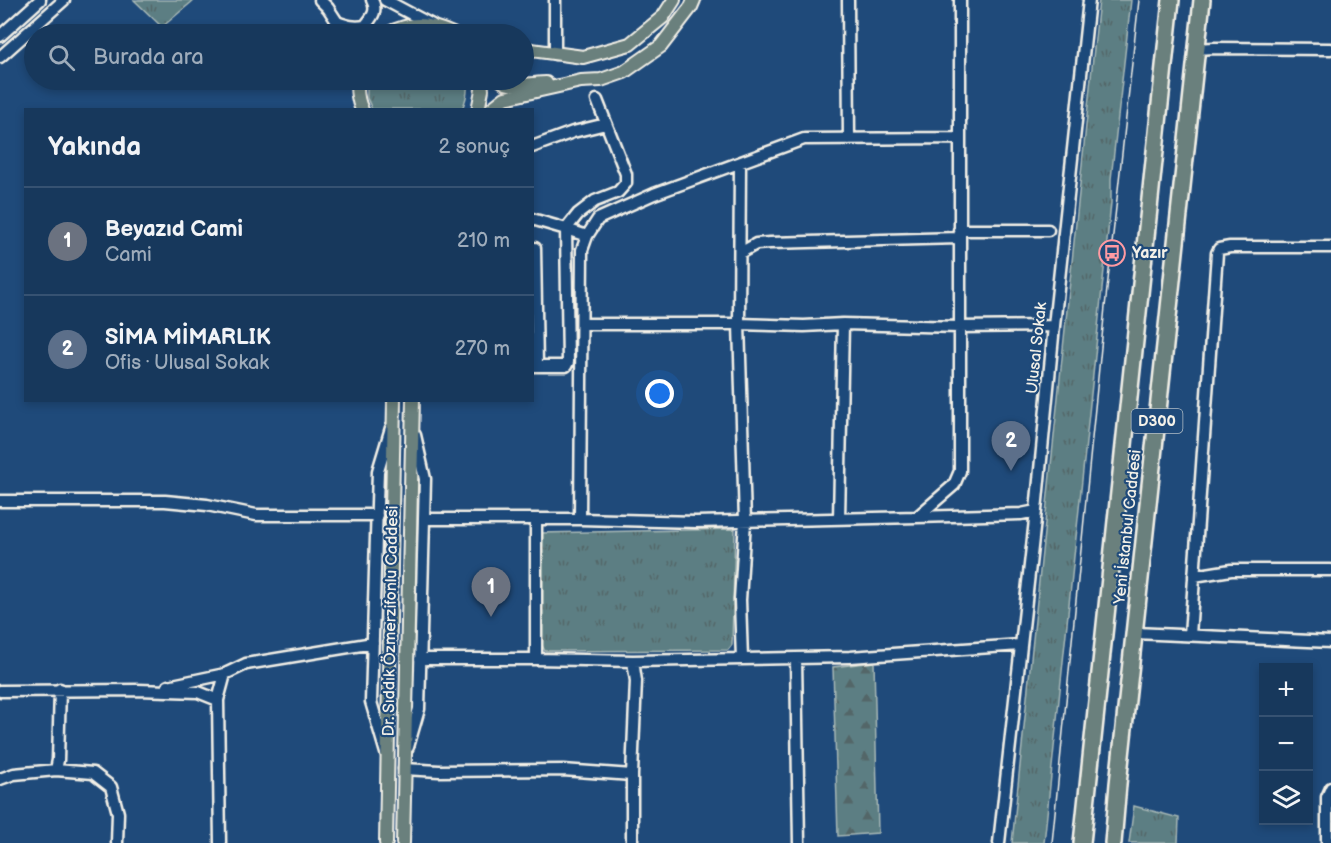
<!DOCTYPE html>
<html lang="tr">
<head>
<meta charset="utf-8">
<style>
  :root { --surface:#17385c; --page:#203f62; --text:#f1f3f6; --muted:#9eacbb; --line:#365272; --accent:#bca0f2 }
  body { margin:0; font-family:"Balsamiq Sans",sans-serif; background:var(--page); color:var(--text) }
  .controls { position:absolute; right:18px; bottom:18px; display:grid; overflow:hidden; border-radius:0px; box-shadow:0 3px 9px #0003 }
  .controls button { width:54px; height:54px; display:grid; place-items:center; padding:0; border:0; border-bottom:2px solid var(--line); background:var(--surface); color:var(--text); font:30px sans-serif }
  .you { position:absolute; left:660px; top:394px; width:21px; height:21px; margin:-15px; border:4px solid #fff; border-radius:50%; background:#1a73e8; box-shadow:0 0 0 9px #1a73e833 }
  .badge { display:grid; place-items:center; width:39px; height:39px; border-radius:50%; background:var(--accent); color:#fff; font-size:20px; font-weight:700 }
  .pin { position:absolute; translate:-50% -50px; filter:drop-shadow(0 2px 3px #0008) }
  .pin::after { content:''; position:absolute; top:32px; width:21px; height:18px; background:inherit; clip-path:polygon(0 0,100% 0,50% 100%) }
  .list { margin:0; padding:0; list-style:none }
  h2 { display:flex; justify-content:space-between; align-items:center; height:78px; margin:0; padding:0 24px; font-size:26px }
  h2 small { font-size:20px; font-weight:400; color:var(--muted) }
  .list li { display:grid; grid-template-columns:39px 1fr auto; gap:18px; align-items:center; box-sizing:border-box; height:108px; padding:0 24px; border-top:2px solid var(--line) }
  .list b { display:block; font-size:22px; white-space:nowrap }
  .list p { margin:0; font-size:20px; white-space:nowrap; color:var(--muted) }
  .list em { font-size:20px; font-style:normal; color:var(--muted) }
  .icon { flex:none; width:33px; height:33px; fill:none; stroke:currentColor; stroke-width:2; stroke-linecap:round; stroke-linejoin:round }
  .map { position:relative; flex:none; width:1331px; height:843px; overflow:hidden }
  .search { position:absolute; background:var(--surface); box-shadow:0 3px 9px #0003; left:24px; top:24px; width:510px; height:66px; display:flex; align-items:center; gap:15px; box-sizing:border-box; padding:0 21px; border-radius:33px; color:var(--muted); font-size:22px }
  .panel { position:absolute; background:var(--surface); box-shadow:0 3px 9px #0003; left:24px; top:108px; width:510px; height:294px; border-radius:0px }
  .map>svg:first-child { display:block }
  .grass { fill:url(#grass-tufts); stroke:#a8b8b6; stroke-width:1.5 }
  .forest { fill:url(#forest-firs); stroke:#a8b8b6; stroke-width:1.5 }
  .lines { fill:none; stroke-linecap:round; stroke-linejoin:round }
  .minor-casing { stroke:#f4f1e8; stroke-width:15 }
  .major-casing { stroke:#f4f1e8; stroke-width:16 }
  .highway-casing { stroke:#f4f1e8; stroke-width:20 }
  .minor { stroke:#1f4a7a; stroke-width:10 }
  .major { stroke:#6a807d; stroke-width:12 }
  .highway { stroke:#6a807d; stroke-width:15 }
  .tram { stroke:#f4f1e8; stroke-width:1.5 }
  .labels { text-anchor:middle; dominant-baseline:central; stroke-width:4.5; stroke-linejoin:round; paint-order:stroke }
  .shield { fill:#1f4a7a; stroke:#b4bfc7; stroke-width:1.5 }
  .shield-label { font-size:15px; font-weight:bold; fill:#f4f1e8 }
  .poi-label { font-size:16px; font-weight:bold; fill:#f4f1e8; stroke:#1f4a7a; text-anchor:start }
  .street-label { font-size:16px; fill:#f4f1e8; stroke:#1f4a7a }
</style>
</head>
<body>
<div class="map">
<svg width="1331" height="843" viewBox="0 0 1331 843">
  <defs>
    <pattern id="grass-tufts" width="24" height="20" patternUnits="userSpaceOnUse" patternTransform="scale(1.5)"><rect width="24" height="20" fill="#5c7e83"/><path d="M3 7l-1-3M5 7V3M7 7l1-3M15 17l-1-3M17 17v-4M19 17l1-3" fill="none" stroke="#536668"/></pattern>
    <pattern id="forest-firs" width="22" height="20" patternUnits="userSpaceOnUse" patternTransform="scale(1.5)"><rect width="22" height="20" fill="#5c7e83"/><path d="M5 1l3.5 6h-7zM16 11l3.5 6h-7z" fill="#536668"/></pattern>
  </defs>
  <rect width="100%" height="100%" fill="#1f4a7a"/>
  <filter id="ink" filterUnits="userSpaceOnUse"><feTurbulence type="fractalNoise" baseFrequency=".0167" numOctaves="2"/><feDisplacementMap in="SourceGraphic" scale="12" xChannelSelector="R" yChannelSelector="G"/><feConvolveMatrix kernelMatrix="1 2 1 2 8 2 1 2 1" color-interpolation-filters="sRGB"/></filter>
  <g filter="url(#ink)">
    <path class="grass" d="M134,0H194L162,27Z
      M1099,0H1131L1111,179V203L1044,843H1012Z
      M367,80H466C469,90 466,100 462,109H372L367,98Z
      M735,529L732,645L728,650L545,651L541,643V533Z
      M1134,806L1179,818L1178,843H1129Z"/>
    <path class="forest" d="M874,662L878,833L838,836L833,667Z"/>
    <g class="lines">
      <g class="minor-casing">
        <path id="minor" d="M320,0L328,8L345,34
          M385,0L432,25
          M848,0L849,139
          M337,22C347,26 354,28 365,26C372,17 378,11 372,0
          M0,36L40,0
          M1196,49L1214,48L1331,49
          M555,54V0
          M0,57L64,0
          M532,147L573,132L606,124
          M740,163L739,324L745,521L740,600L742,659
          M532,219L566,229L568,362L566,366H537
          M959,230H1048
          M587,236L566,229L578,214L595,201L618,192L626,183V174L597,100
          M740,253L756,244L770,243L959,238
          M582,324H739L804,326L843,324L959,327L1054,326
          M532,366H537L535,248
          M0,501H165L207,505L256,515H377
          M917,517L1021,514L1036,511
          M424,519H580L696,522L917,517L954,485L960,471V0
          M580,519L582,250L587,236L598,219L654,194L804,139L959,138
          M839,519L843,324
          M536,520V659
          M1194,576L1231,570H1331
          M1135,633L1331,642
          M1190,635L1217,253L1219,249L1230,247H1331
          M796,658L799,843
          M420,659H536L633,661
          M168,686L225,674
          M0,691L138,690L198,692L218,700
          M408,747L419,709L424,519L425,479L415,435
          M386,753L371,702L378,471L391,428
          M404,769L439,771L563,770L632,775
          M56,770L93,773L111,787L118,813L117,843
          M0,779L14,774L56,770L58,760L60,689
          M220,843L218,700L225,674L246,664L373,643
          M632,843V775L636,681L633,661L850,657L1020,645
          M999,843L1036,511L1054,326L1089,0
          M1327,843V797L1331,788"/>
      </g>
      <g class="major-casing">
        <path id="major" d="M387,34C412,21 427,23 453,34
          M524,49L583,57L630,44L663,17L674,0
          M358,80C356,89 358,101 362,110
          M501,80C511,89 533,83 546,83
          M478,110L482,90L481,80
          M490,110L505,98L581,81L601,80L624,72L661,46L691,7L694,0
          M386,843L394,400
          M403,843L413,400"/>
      </g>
      <g class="highway-casing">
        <path id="highway" d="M1082,843L1171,0
          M1113,843L1118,784L1202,0"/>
      </g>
      <use href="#minor" class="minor"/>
      <use href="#major" class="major"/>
      <use href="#highway" class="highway"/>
      <path class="tram" d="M1052,843L1105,307L1139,0"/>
    </g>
  </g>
  <defs>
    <g id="bus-ring" transform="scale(1.35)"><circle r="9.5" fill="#1f4a7a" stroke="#ff9aa2" stroke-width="1.5"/><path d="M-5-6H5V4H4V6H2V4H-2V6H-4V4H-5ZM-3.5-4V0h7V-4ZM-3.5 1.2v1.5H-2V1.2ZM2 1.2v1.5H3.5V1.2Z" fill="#ff9aa2"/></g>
  </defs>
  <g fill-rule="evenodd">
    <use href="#bus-ring" x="1112" y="253"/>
  </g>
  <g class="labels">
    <rect class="shield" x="1131.5" y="409" width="51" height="24" rx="4.5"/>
    <g class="shield-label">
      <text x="1157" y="421">D300</text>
    </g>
    <g class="poi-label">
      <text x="1132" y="253">Yazır</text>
    </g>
    <g class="street-label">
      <text transform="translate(1037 348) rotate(-84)">Ulusal Sokak</text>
      <text transform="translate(1128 527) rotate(-84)">Yeni İstanbul Caddesi</text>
      <text transform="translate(391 621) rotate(-89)">Dr. Sıddık Özmerzifonlu Caddesi</text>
    </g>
  </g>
</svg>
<div class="controls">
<button>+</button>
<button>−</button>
<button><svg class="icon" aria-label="layers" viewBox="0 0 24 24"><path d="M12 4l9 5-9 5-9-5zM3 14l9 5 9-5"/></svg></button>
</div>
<div class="you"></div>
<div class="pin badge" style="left:491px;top:617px;background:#6b7280">1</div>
<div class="pin badge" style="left:1011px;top:471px;background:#5c6f8a">2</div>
<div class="search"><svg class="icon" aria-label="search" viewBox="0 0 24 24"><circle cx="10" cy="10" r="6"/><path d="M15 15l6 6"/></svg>Burada ara</div>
<section class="panel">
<h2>Yakında<small>2 sonuç</small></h2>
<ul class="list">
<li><span class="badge" style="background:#6b7280">1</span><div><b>Beyazıd Cami</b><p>Cami</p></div><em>210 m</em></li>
<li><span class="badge" style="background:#5c6f8a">2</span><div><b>SİMA MİMARLIK</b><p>Ofis · Ulusal Sokak</p></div><em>270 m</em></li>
</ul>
</section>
</div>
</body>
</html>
